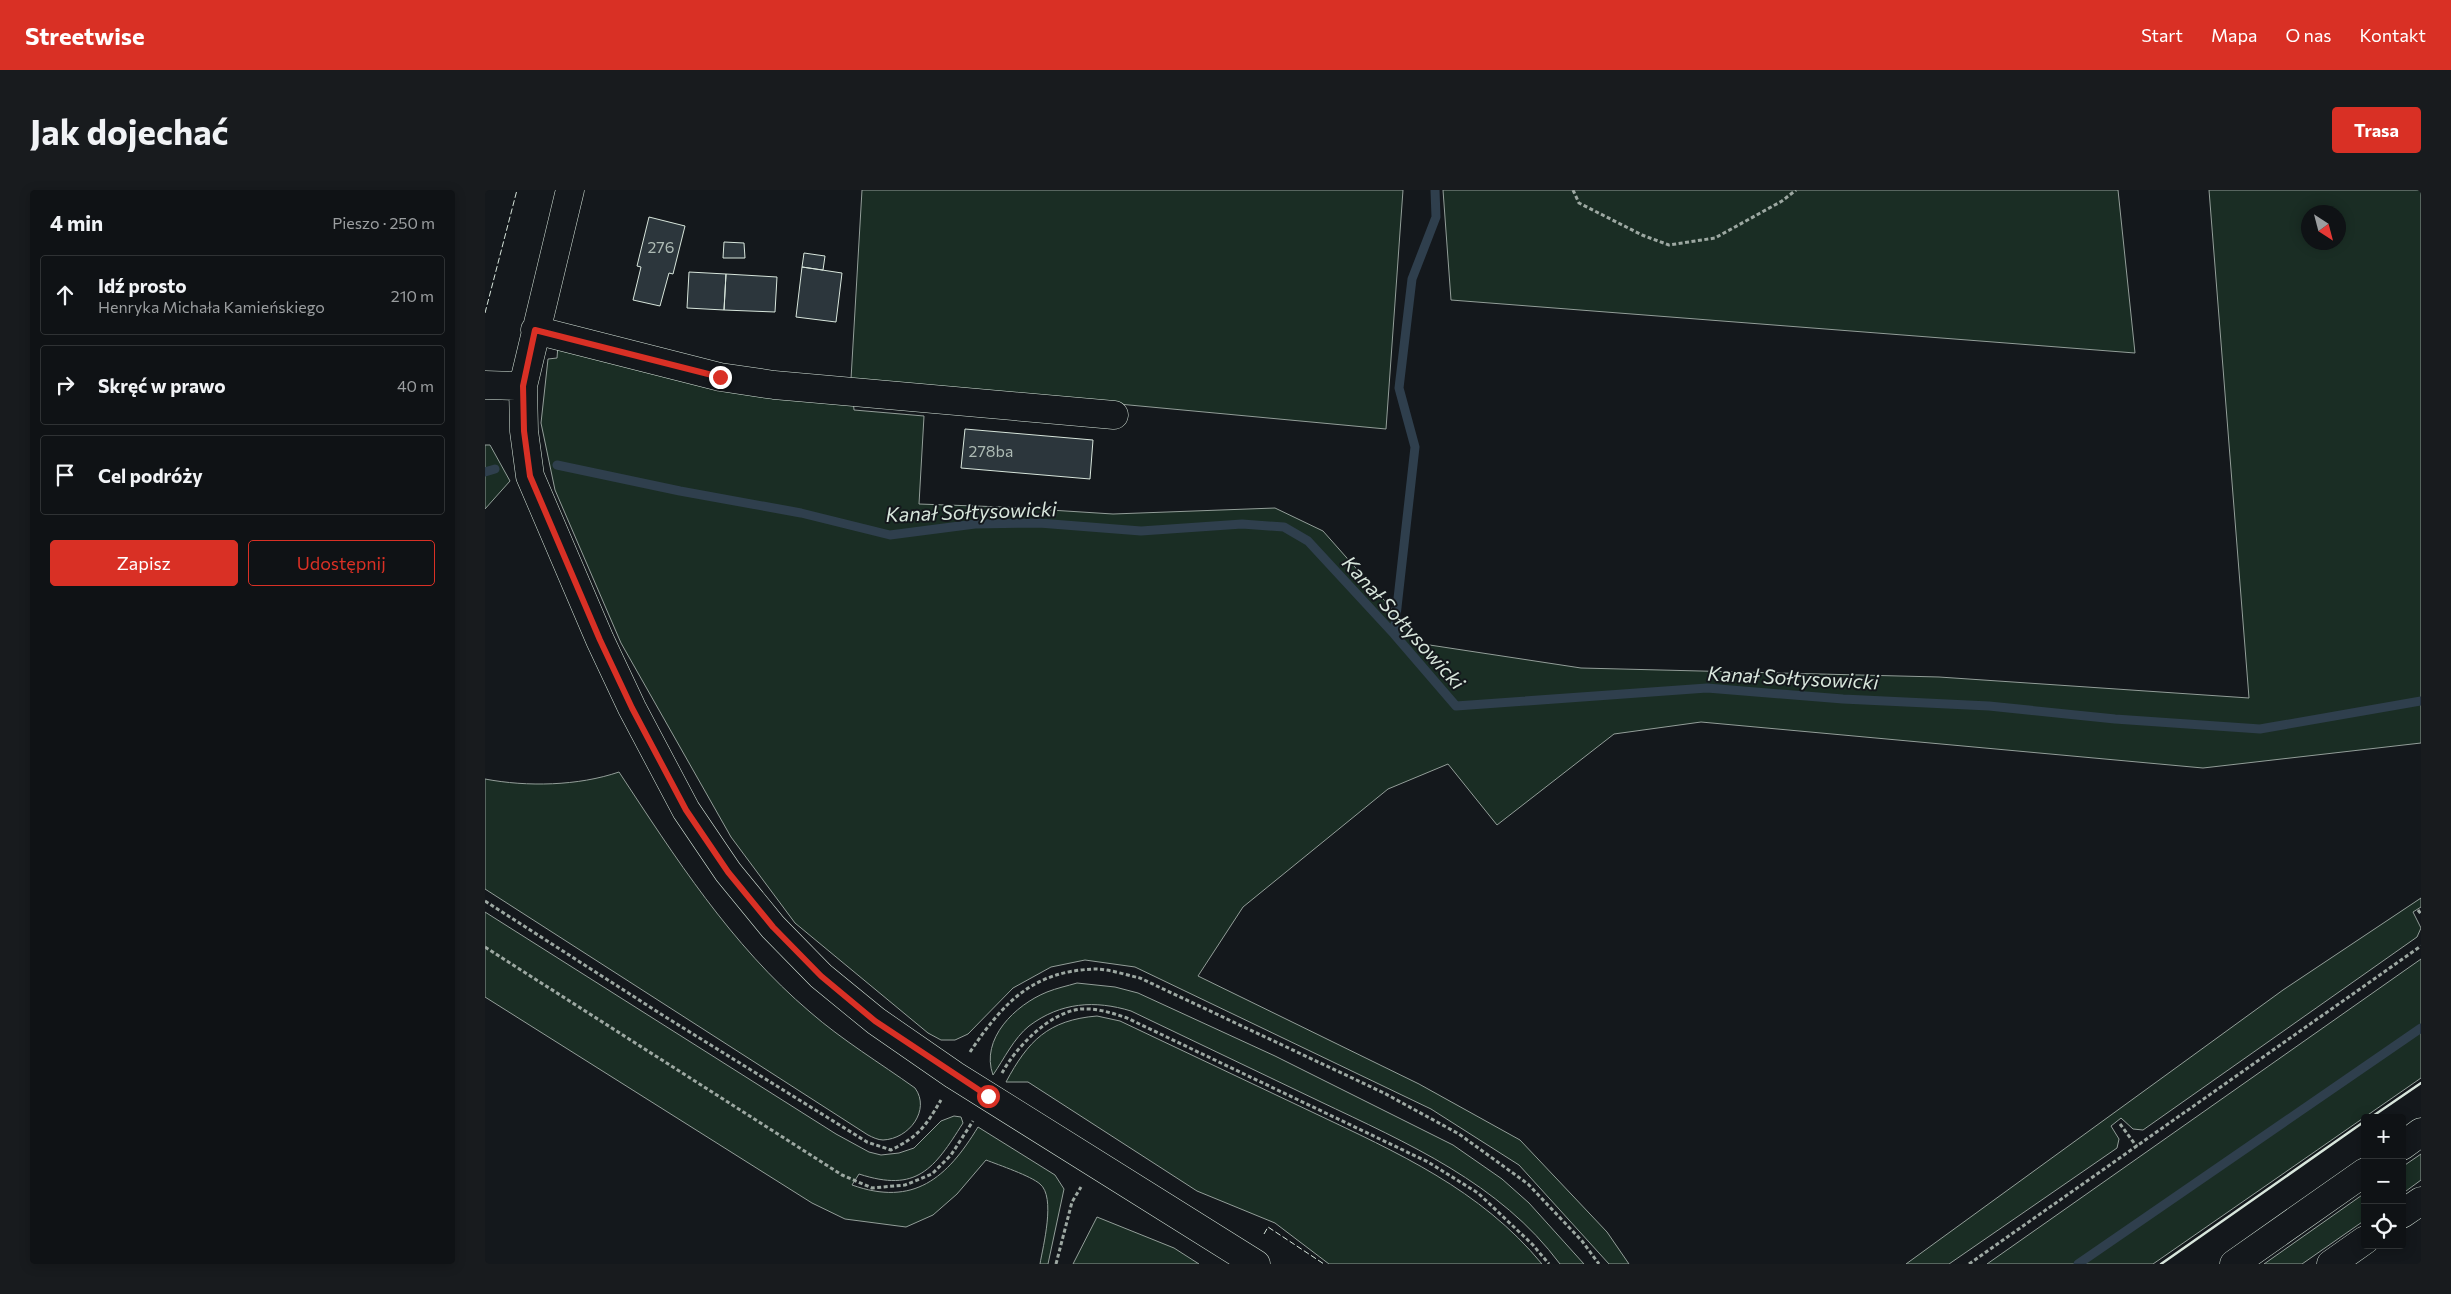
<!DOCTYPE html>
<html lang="pl">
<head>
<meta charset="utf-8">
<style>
  :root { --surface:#0f1215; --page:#181b1e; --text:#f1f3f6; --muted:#9b9ea0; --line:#2f3234; --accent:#d93025 }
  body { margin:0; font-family:Commissioner,sans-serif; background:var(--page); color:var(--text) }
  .controls { position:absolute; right:15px; bottom:15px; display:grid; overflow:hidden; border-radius:5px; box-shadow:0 2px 12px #0003 }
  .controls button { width:45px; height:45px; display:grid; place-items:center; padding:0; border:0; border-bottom:1px solid var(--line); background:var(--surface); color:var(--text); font:25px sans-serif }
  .compass { position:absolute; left:1816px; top:15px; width:45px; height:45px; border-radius:50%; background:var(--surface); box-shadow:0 2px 12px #0003; rotate:144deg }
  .stop { position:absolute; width:15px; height:15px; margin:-11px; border:4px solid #d93025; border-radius:50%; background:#fff }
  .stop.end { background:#d93025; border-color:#fff; box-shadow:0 1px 5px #0008 }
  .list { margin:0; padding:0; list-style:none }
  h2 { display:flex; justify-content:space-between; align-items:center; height:65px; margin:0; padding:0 20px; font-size:21px }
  h2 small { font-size:16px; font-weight:400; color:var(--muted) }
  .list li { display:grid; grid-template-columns:32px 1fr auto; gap:15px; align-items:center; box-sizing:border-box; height:80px; margin:0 10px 10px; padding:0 10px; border:1px solid var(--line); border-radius:5px }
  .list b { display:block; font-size:19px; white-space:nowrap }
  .list p { margin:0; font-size:16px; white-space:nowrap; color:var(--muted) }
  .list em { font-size:16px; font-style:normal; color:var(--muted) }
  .actions { display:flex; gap:10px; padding:15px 20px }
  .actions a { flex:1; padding:11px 0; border:1px solid var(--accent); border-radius:5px; text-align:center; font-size:18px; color:var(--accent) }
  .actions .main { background:var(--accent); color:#fff }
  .icon { flex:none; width:28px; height:28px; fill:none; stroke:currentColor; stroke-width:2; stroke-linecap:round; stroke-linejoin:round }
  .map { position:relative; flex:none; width:1936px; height:1074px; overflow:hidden; border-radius:5px }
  header { display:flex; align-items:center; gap:30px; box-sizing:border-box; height:70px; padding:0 25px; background:var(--accent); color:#fff }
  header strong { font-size:24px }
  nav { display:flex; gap:28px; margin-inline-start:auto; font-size:18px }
  .intro { display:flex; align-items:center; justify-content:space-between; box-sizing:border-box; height:120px; padding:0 30px }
  h1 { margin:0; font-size:35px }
  .button { padding:12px 22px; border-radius:5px; background:var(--accent); color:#fff; font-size:18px; font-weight:700 }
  main { display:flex; gap:30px; padding:0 30px }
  aside { flex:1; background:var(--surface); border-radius:5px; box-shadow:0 2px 12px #0003 }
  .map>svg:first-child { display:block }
  .green { fill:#1a2d24; stroke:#939e99; fill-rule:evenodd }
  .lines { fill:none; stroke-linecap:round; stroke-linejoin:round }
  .stream { stroke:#2f3f4d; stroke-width:9 }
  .building { fill:#2c363c; stroke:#d8e6dc }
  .minor-casing { stroke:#d8e6dc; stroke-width:29 }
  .highway-casing { stroke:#d8e6dc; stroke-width:29 }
  .path { stroke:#9da8a2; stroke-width:3; stroke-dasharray:4 2.5; stroke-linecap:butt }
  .minor { stroke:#14181c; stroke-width:28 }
  .highway { stroke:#14181c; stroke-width:28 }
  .fence { stroke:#d8e6dc; stroke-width:1; stroke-dasharray:6 2.5; stroke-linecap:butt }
  .wall { stroke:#d8e6dc; stroke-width:2.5 }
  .route { stroke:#d93025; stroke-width:6 }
  .labels { text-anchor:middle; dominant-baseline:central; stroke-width:4; stroke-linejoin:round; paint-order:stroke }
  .number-label { font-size:16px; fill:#adbab4 }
  .water-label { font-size:20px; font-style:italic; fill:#d8e6dc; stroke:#14181c }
</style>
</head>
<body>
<header>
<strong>Streetwise</strong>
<nav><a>Start</a><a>Mapa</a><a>O nas</a><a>Kontakt</a></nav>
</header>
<div class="intro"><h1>Jak dojechać</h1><a class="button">Trasa</a></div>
<main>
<aside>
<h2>4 min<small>Pieszo · 250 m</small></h2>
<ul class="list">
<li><svg class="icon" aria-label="ahead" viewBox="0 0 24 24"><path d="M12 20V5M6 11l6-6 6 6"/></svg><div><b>Idź prosto</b><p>Henryka Michała Kamieńskiego</p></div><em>210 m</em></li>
<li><svg class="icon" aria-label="right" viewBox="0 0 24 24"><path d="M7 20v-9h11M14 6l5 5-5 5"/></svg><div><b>Skręć w prawo</b></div><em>40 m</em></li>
<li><svg class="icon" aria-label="arrive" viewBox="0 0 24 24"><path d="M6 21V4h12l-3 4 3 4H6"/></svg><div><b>Cel podróży</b></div></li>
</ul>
<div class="actions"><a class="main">Zapisz</a><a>Udostępnij</a></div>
</aside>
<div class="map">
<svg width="1936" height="1074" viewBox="0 0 1936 1074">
  <rect width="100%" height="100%" fill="#14181c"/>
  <path class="green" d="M377,0H918L901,239L366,189Z
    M958,0H1633L1650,163L966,110Z
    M1724,0H1936V553L1718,578L1216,532L1129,544L1012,635L963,574L903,599L758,717L713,786L934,894L1035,950L1122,1042L1144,1074H1124L1034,975L946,919L650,777L600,770L566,777L528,798L483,844L470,850H456L443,843L310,733L246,647L136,453L70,300L56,233L63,169L72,168L73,155L368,209L369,220L439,226L434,314L518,317L628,324L790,318L838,341L938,454L1096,478L1454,487L1764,508ZM1824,22H1854V52H1824Z
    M0,255H5L25,291L0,319Z
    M134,582C190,667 246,755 325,822C357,850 395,873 430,898C446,920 424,949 398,950C393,950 387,947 383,945L0,699V589C42,597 93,596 134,582Z
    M1936,708V717L1928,722L1936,738L1932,747L1658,940L1648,939L1636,928L1626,936L1634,949L1632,958L1464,1074H1421L1798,800Z
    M0,722L351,944L384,962L396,965L414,963L429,958L456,931L469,926L476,927L478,933C449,979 432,1003 374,984L367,995C429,1017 462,988 493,937L570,985L579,999L563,1074H555C558,1056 571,1007 555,994C546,986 514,975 501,970L472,1004L448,1025L421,1037L360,1029L327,1013L0,807Z
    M1936,769V888L1668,1074H1502Z
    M592,793L630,797L653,803L790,866L968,955L1017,989L1044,1013L1099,1074H1075C1015,993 922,953 834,911C771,881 709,851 646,821C610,810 576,812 544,836C529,848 519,869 508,885C495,849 530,815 562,802C572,798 582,796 592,793Z
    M612,826L635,831C699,861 763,892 827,922C913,963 995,999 1057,1074H844L790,1033L712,1001L543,892H521C543,851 563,830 612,826Z
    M1936,964V990L1917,1004V977Z
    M1880,1003V1030L1817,1074H1779Z
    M612,1027L689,1058L714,1074H588Z"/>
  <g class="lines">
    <path class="stream" d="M72,275L195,301L316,323L405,345L490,334L554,333L656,341L757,334L799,337L823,351L909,444L971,516L1222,498L1358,509L1504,516L1630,529L1775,539L1936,511
      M0,282L10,279
      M909,444L930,257L914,198L927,89L951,27L950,0
      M1593,1074L1936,838"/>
  </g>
  <path class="building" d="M164,27L200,36L188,84L184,83L175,116L148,110L156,77L152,76Z
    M239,52L259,53L260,68H238Z
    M319,63L340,66L338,80L317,77Z
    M317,77L357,83L351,132L311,127Z
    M204,82L241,84L239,120L202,118Z
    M241,84L292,87L290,122L239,120Z
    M480,239L608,250L605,289L476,278Z"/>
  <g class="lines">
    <g class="minor-casing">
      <path id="minor" d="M85,0L38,196L39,241L45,286L115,450L147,518L201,620L243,682L288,737L336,786L391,831L469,885L771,1074
        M50,140L235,187L289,195L629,225
        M0,195L38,196"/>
    </g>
    <g class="highway-casing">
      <path id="highway" d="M1917,956L1936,942
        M1917,1024L1936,1011
        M1749,1074L1880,982
        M1846,1074L1880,1050"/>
    </g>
    <path class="path" d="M1088,0L1094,13L1157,45L1184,55L1230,48L1297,11L1311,0
      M0,711L179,826L382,952L406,960C434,946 440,937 456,910
      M1933,720L1936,724
      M0,757L357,985L387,998L420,995L447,984L466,965L488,931
      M485,862C518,813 547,781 610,779C624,779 641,785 655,788L899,903L974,944L1043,994L1097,1051L1114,1074
      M517,883C531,857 565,822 596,819C612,818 627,823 642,828L943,972L993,1003L1048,1055L1064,1074
      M1635,934L1652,957
      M571,1074L587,1012L596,997
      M1484,1074L1936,756"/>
    <use href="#minor" class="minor"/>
    <use href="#highway" class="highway"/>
    <path class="fence" d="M0,123L32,0
      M779,1044L783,1037L839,1074"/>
    <path class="wall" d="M1885,928L1936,893
      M1676,1074L1880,931"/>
  </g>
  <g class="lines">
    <path class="route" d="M235,187L50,140L38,196L39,241L45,286L115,450L147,518L201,620L243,682L288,737L336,786L390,831L503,906"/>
  </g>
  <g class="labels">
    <g class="number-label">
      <text x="176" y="56">276</text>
      <text x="506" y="260">278ba</text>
    </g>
    <g class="water-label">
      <text transform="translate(486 321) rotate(-2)">Kanał Sołtysowicki</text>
      <text transform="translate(919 432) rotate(48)">Kanał Sołtysowicki</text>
      <text transform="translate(1308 487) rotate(3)">Kanał Sołtysowicki</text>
    </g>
  </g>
</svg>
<div class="controls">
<button>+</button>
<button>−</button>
<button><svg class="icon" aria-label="locate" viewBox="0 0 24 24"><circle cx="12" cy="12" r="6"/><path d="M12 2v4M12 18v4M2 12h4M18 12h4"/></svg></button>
</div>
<svg class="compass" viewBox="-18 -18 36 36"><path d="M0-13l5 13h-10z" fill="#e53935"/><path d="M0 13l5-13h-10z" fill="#9b9ea0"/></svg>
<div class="stop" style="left:503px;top:906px"></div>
<div class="stop end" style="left:235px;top:187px"></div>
</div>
</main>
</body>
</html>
